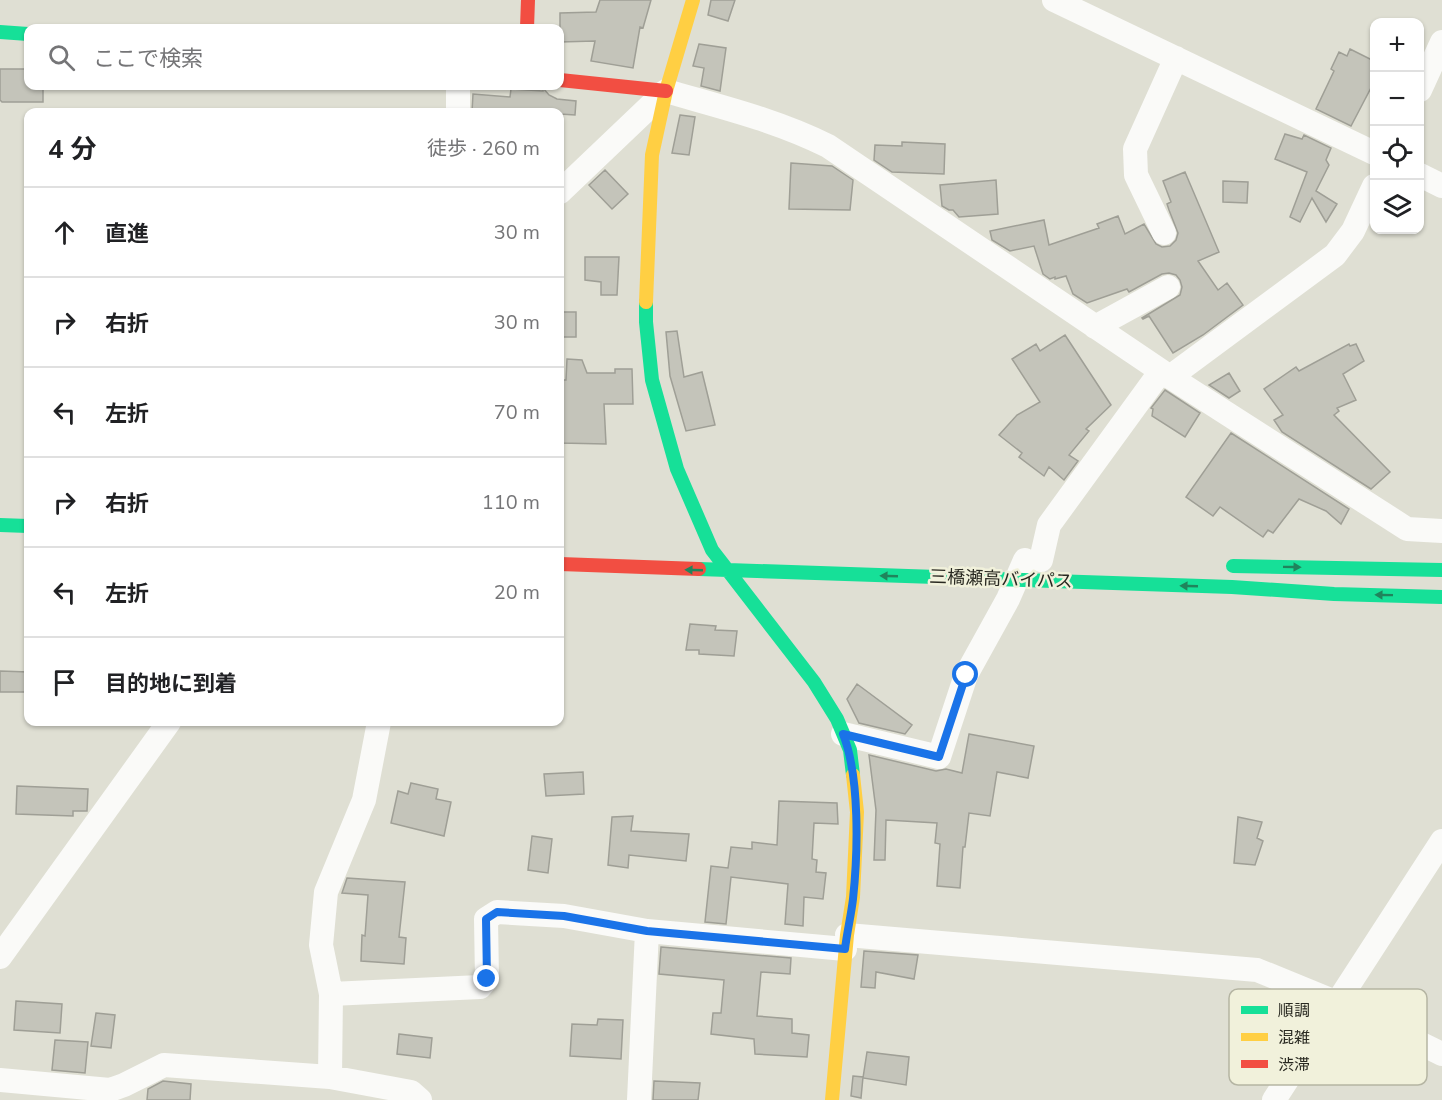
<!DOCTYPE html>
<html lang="ja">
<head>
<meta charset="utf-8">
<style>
  :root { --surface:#fff; --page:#f2f2f2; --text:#202124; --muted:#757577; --line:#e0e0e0 }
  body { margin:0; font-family:"Nunito Sans","Noto Sans JP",sans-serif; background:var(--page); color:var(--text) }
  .controls { position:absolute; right:18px; top:18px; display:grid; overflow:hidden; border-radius:12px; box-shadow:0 2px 4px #0004 }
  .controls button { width:54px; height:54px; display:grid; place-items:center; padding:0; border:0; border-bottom:2px solid var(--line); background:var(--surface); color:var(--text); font:30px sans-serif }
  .stop { position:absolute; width:18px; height:18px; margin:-14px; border:4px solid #1a73e8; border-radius:50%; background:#fff }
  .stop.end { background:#1a73e8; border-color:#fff; box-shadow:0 2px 6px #0008 }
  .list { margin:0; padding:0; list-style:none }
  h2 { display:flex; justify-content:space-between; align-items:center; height:78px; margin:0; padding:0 24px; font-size:26px }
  h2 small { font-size:20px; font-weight:400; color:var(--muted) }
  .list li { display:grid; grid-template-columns:39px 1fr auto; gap:18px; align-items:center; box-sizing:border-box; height:90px; padding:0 24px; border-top:2px solid var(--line) }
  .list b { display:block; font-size:22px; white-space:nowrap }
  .list em { font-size:20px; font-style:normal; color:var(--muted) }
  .icon { flex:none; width:33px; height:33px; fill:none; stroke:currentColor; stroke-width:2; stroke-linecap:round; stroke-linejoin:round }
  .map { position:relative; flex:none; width:1442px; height:1100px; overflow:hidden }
  .search { position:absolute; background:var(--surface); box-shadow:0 2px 4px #0004; left:24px; top:24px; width:540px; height:66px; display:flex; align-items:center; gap:15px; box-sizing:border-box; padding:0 21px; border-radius:12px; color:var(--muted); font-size:22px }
  .panel { position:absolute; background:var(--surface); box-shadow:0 2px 4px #0004; left:24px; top:108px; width:540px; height:618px; border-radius:12px }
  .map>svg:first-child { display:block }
  .building { fill:#c4c4ba; stroke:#9f9f96; stroke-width:1.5 }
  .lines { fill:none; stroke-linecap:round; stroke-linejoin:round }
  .street { stroke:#fafaf8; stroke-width:24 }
  .fast { stroke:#16e098; stroke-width:14 }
  .slow { stroke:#ffcf43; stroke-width:14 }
  .jam { stroke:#f24e42; stroke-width:14 }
  .oneway { fill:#20845c }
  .route { stroke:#1a73e8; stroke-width:8 }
  .labels { text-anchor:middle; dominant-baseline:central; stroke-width:5; stroke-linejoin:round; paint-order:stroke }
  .street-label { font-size:18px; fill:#292921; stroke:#f1f1db }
  .key { fill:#f1f1db; stroke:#b5b5a3; stroke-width:1.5 }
  .key-label { font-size:16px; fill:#292921 }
</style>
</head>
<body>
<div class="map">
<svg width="1442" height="1100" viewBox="0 0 1442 1100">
  <rect width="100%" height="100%" fill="#dfdfd3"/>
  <path class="building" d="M600,0H651L643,28L640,27L633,68L591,61L595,41L560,42V13L596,12Z
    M711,0H735L728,21L708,15Z
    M699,44L726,48L720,91L701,86L704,68L693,66Z
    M1350,49L1374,61V82L1351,126L1316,109L1334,71L1331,69L1339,52L1347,56Z
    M0,69H28V86H43V102H2L0,100Z
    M543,88L549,95L557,99L576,101L575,115L560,114V112H472L473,94L510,97L511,89L543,91Z
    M680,115L695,117L689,155L672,153Z
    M1285,134L1302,139L1304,135L1331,148L1326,160L1329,165L1316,191L1337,204L1326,222L1312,198L1300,222L1290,217L1307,172L1275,159Z
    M902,142L945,144L944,174L892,172L874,160L875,145L902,146Z
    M791,163L832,166L853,180L850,210L789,209Z
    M605,170L628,194L612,209L589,185Z
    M1185,172L1219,252L1198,261L1218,290L1227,283L1243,305L1203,335L1173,353L1149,316L1143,319L1142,318L1180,295L1182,287L1180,280L1176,275L1169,273L1162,274L1129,292L1127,289L1087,303L1073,294L1066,276L1055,279V277L1050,279L1043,274L1034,246L1010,251L992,240L990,231L1044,220L1049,245L1099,228L1097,224L1118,216L1125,234L1144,224L1156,244L1162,247L1170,246L1176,240L1178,233L1169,210L1167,204L1171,202L1163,181Z
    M996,180L998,214L959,217L953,210H949L942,206L940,185Z
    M1223,181L1248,182L1247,203L1223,202Z
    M585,257H619L617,295H601V282L585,280Z
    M560,312H576V337H560Z
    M677,331L684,377L702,372L715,425L686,431L670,376L666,332Z
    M1065,335L1111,405L1086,429L1089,431L1069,455L1078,461L1064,480L1049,467L1044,476L1019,457L1022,453L999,435L1017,415L1040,402L1012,359L1036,344L1040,351Z
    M1349,344L1350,346L1356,344L1364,361L1343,374L1356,400L1337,408L1339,411L1334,415L1390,472L1371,489L1282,432L1274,420L1283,415L1264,389L1296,367L1299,371Z
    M567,359L582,360L587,373H615V369H632L633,404H604L606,444L560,443V380H566Z
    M1229,373L1240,391L1229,398L1209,385Z
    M1165,390L1200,413L1185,437L1152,416L1153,409L1151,408Z
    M1231,433L1349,509L1341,524L1326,511L1299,499L1273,533L1268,530L1263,537L1220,507L1213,516L1186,497Z
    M690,624L716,626L715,630L737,631L734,656L699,654V650H686Z
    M0,671L28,672V692H0Z
    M857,684L912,725L905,734L859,723L847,699Z
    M969,734L1034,746L1028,778L997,772L990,816L969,813L965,847H963L960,888L937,886L940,844L935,843L937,823L886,820L885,860H874L876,810L869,755L936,771L946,769L962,773Z
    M583,772L584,794L546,796L544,774Z
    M411,783L438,789L436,799L451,802L444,836L391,823L398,791L408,794Z
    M17,786L88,789L87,811H73V816L16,814Z
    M779,801L837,803L838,824L814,823L812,859L817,860L816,872L826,873L823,899L804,897L803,926L785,924L788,884L731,877L726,924L705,922L711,866L728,868L731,847L752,849V842L777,845Z
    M633,816L631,831L689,834L686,861L629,855L628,868L608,865L612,817Z
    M1238,817L1262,822L1257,838L1263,841L1255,865L1234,863Z
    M532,836L552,839L548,873L528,870Z
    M347,878L405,882L399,937L406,938L404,964L361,961L362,935L365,936L368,895L342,893Z
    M661,947L791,958L790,974L761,972L757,1016L792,1019V1033L809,1035L807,1057L755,1054L754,1039L711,1034L713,1013H721L724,980L659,974Z
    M864,951L918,955L914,979L876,972L875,988L861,987Z
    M16,1001L62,1004L60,1033L14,1030Z
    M96,1013L115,1015L111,1048L91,1046Z
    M598,1019L623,1020L621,1059L570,1056L572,1024L597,1025Z
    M399,1034L432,1038L430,1058L397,1054Z
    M55,1040L88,1042L85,1073L52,1070Z
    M867,1052L909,1057L906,1085L863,1078Z
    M853,1076L863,1077L861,1098L851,1096Z
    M163,1081L191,1084L190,1100H147L148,1089Z
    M654,1081L700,1083L698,1100H653Z"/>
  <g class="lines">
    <path class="street" d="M1054,0L1374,153
      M1420,90L1442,42
      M458,112V86
      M1420,175L1442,186
      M560,192L666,91C721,107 776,120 828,146L1170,377L1407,529L1442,531
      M1164,233L1136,175L1135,149L1176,58
      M1095,327L1168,287
      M1170,377L1335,255L1353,231L1374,186
      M1041,560L1049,525L1161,371
      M843,734L939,757L966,675L1008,599L1025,560
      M847,935L1257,970L1338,1003L1442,1054
      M0,957L169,722
      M331,994L480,987L487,979L486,919L497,912L564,916L647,931L845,949
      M330,1077L331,994L321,945L326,892L364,800L379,722
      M0,1080L110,1090L124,1085L164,1065L330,1077L411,1092L420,1100
      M639,1100L647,931
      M1274,1100L1442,841"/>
    <path class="fast" d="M0,32L28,34
      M646,302V322L652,380L677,469L712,550L814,682L837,719L850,750L853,775
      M0,525L28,526
      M1233,566L1442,570
      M699,569L1232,587L1334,594L1442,597"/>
    <path class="slow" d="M646,302L652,155L666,91L693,0
      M832,1100L847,935L853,897L857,812L853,775"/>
    <path class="jam" d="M527,28L528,0
      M560,80L666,91
      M560,564L699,569"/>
  </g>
  <defs><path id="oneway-solid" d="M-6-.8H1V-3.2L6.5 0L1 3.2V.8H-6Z" transform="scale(1.5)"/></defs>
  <g class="oneway">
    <use href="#oneway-solid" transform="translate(1292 567) rotate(1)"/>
    <use href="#oneway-solid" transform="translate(694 570) rotate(-178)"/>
    <use href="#oneway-solid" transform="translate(889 576) rotate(-178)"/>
    <use href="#oneway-solid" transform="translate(1189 586) rotate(-178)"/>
    <use href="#oneway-solid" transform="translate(1384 595) rotate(-179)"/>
  </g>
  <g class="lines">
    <path class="route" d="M487,979L486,919L497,912L564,916L647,931L845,949C847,932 851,916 853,899C858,852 860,777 843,734L939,757L966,675"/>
  </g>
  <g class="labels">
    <g class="street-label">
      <text transform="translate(1001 579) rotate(2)">三橋瀬高バイパス</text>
    </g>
  </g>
  <rect x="1229" y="989" width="198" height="96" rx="9" class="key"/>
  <rect x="1241" y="1006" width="27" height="8" fill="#16e098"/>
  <rect x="1241" y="1033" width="27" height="8" fill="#ffcf43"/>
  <rect x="1241" y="1060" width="27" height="8" fill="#f24e42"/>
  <g class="key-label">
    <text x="1278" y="1016">順調</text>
    <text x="1278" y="1043">混雑</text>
    <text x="1278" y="1070">渋滞</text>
  </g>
</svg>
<div class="controls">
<button>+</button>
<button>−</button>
<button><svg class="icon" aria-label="locate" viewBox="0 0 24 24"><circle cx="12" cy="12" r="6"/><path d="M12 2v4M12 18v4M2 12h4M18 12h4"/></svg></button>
<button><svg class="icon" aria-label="layers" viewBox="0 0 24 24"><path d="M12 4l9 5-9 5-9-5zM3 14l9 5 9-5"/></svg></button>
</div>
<div class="stop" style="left:966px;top:675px"></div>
<div class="stop end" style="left:487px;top:979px"></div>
<div class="search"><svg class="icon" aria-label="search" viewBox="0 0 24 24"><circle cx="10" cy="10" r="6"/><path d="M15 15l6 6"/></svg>ここで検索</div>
<section class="panel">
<h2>4 分<small>徒歩 · 260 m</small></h2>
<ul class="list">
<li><svg class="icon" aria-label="ahead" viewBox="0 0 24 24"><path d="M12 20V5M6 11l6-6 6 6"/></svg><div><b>直進</b></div><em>30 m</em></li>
<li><svg class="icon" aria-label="right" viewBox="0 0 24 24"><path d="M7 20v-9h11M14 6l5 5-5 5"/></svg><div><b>右折</b></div><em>30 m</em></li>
<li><svg class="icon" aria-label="left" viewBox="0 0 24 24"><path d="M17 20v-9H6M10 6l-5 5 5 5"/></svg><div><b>左折</b></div><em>70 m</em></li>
<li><svg class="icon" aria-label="right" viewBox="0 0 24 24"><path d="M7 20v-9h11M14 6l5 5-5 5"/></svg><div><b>右折</b></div><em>110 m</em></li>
<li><svg class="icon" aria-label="left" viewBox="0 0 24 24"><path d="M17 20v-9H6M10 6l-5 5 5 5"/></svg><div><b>左折</b></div><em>20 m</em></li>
<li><svg class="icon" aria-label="arrive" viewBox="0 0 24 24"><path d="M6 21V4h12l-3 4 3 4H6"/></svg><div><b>目的地に到着</b></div></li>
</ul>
</section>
</div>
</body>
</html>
